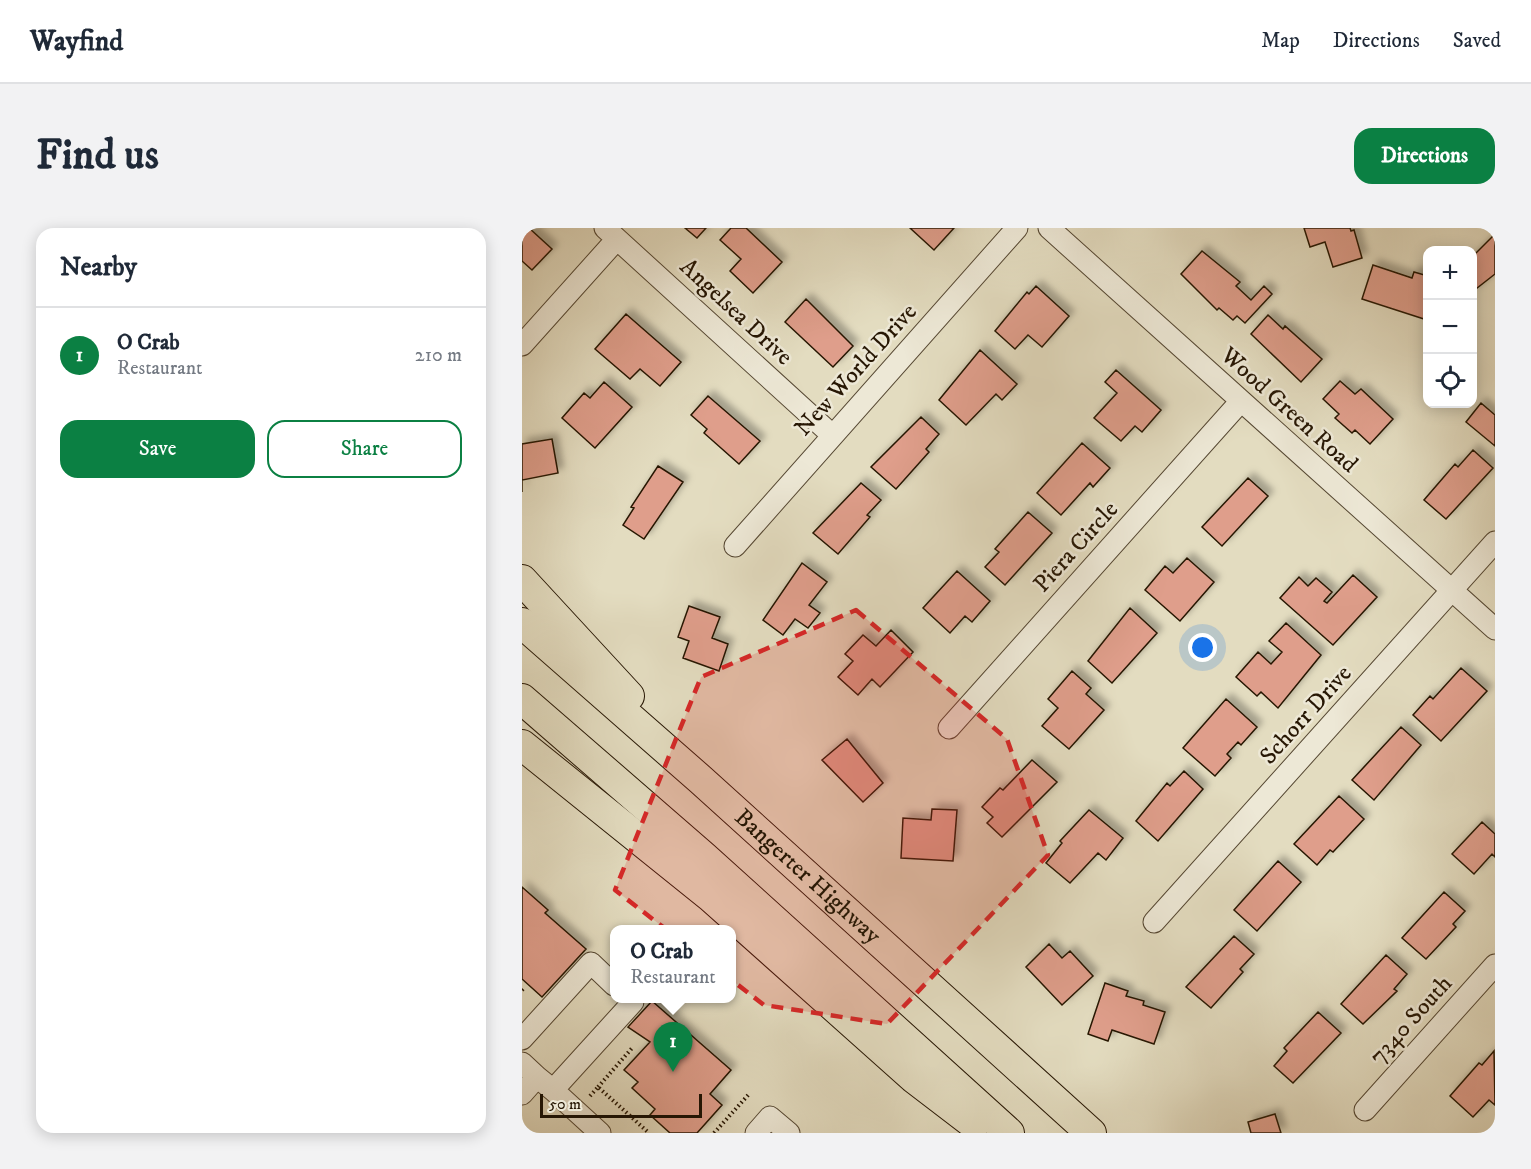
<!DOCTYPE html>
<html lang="en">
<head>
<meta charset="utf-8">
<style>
  :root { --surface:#fff; --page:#f2f2f3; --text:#1f2937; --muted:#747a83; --line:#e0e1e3; --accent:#0b8043 }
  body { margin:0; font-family:"IM FELL DW Pica",serif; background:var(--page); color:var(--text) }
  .controls { position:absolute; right:18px; top:18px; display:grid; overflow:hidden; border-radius:12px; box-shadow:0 3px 15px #0003 }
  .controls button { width:54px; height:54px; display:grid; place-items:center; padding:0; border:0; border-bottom:2px solid var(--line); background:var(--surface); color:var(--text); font:30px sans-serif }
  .scale { position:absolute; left:18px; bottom:15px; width:162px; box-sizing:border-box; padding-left:6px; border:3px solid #271704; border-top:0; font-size:16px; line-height:21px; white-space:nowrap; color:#271704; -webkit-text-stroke:4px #ede8d6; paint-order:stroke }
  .you { position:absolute; left:681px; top:420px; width:21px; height:21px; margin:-15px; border:4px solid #fff; border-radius:50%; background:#1a73e8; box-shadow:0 0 0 9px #1a73e833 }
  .badge { display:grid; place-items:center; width:39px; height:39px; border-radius:50%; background:var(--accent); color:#fff; font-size:20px; font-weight:700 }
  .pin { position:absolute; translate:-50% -50px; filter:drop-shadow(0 2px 3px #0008) }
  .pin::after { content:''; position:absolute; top:32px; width:21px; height:18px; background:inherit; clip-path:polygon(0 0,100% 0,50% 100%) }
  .popup { position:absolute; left:88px; top:697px; width:126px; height:78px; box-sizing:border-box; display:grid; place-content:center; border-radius:12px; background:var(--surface); filter:drop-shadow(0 2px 4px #0005); font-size:20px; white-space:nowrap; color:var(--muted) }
  .popup b { font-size:22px; color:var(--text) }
  .popup::after { content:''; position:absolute; left:50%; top:100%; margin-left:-12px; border:12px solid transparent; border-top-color:var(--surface) }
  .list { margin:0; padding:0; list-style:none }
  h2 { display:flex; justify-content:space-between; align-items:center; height:78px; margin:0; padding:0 24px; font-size:26px }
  h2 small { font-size:20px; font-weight:400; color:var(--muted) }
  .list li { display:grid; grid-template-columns:39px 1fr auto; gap:18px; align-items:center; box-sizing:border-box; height:96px; padding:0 24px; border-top:2px solid var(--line) }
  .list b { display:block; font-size:22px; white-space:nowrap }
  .list p { margin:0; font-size:20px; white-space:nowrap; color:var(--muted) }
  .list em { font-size:20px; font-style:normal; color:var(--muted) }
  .actions { display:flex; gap:12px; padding:18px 24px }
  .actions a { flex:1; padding:14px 0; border:2px solid var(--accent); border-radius:18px; text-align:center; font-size:21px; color:var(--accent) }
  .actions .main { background:var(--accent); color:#fff }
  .icon { flex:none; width:33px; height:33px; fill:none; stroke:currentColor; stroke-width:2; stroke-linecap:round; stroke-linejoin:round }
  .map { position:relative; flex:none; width:973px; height:905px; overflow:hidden; border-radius:18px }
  header { display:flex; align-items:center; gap:36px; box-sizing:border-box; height:84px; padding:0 30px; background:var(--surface); border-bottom:2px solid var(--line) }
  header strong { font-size:28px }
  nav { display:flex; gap:33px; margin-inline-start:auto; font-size:21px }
  .intro { display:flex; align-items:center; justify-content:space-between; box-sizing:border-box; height:144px; padding:0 36px }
  h1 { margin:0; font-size:42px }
  .button { padding:15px 27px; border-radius:18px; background:var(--accent); color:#fff; font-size:21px; font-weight:700 }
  main { display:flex; gap:36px; padding:0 36px }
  aside { flex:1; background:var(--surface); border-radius:18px; box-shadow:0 3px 15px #0003 }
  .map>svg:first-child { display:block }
  .building { fill:#df9e8b; stroke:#271704; stroke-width:1.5; filter:url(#shadow) }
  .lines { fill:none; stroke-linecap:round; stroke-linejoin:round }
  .minor-casing { stroke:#564833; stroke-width:23 }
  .highway-casing { stroke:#271704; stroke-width:32 }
  .path { stroke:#271704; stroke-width:4; stroke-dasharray:1.5 3; stroke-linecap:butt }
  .minor { stroke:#ede8d6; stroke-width:21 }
  .highway { stroke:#e3dcc0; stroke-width:30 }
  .marked { fill:#d62828; fill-opacity:0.2; stroke:#d62828; stroke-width:4.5; stroke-dasharray:12 8; stroke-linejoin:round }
  .labels { text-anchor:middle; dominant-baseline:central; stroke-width:5; stroke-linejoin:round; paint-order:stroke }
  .street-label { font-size:24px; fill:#271704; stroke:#ede8d6 }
</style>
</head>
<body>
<header>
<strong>Wayfind</strong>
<nav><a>Map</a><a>Directions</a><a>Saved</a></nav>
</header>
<div class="intro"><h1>Find us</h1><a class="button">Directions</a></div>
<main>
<aside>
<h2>Nearby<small></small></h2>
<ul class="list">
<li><span class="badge">1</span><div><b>O Crab</b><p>Restaurant</p></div><em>210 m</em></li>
</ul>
<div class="actions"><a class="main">Save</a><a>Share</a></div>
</aside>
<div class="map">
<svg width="973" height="905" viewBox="0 0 973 905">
  <defs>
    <filter id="shadow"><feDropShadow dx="5.5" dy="-5.5" stdDeviation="3" flood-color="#0004"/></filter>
  </defs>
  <rect width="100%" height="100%" fill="#e3dcc0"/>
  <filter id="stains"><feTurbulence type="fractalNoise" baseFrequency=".00333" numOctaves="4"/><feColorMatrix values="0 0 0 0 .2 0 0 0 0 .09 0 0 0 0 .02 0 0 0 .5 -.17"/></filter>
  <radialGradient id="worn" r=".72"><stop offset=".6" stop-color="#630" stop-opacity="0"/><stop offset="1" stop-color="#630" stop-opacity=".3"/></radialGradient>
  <path class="building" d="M0,0H7L30,21L10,42L0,33Z
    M163,0H184L175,10Z
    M209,0H224L260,34L231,65L208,43L219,31L198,12Z
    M388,0H432L412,22Z
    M782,0H828L829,3L832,2L840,30L811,39L803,14L788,19Z
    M973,6V46L950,64V29Z
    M680,23L718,54L714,58L729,72L742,58L750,66L723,95L715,88L711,92L697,80L695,82L659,46Z
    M851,37L890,50L892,44L906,48V80L902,91L840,71Z
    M514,58L547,88L520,119L506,107L493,121L473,103L505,64L507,66Z
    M284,71L331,118L311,139L263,94Z
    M104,86L159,134L138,158L118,141L108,151L73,121Z
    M746,87L761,101L763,98L800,131L779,154L729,106Z
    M458,122L495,156L480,172L474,166L444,197L417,172Z
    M594,142L639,182L620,204L613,198L599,213L572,190L595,165L583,154Z
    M818,153L833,166L839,161L871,191L848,216L833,202L830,205L813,190L817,186L801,171Z
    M82,154L110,179L73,220L40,190L62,165L68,170Z
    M186,168L238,213L217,236L182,205L185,201L169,187Z
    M959,175L973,187V218L944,194Z
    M399,189L417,206L404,221L407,224L374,261L349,239Z
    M30,211L36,245L0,252V264V216Z
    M560,215L588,240L571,259L568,255L539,287L515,265Z
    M951,222L971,240L924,291L902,272L933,236L936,239Z
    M136,238L161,254L122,311L101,297L112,280L109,279Z
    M726,250L746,268L700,318L680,299Z
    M339,255L359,272L345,287L348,289L316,326L291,305Z
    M506,284L530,305L483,357L463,339L477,324L473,321Z
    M665,330L692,354L658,393L623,362L643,338L651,345Z
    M280,335L305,354L287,377L298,385L286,400L273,391L261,407L241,392Z
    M435,343L468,373L450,394L443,388L428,405L401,380Z
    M831,347L855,369L811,417L758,370L777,349L786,358L794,350L810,364L802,373L805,375Z
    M167,378L198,389L190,410L206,416L197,443L161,430L167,413L156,409Z
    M608,380L635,405L590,455L566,433Z
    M764,395L799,427L756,480L739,464L735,468L714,449L736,424L749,436L760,424L747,413Z
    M369,402L391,424L358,459L350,451L336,467L316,449L331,433L323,426L341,407L354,418Z
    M939,440L965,463L919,513L891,487L908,468L911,471Z
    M550,443L569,460L564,466L582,482L547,521L520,498L536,480L526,471Z
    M704,471L735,499L719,517L716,514L705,526L709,530L693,548L661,520Z
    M879,499L899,517L852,572L830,552Z
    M325,511L361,555L341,574L300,532Z
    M510,532L535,554L480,609L465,595L471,589L460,579L478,560L481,562Z
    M662,543L681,561L636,613L614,593L645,555L648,558Z
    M817,568L842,591L811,624L808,622L795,637L772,616Z
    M410,581L435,582L431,633L379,630L381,590L409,592Z
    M567,582L601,610L584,632L576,625L548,655L524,635L540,615L538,613Z
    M960,594L973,606V629L970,626L952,646L930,626Z
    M756,633L779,654L735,703L712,682Z
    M0,659L26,682L23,685L64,721L20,769L0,751Z
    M922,664L943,683L931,696L934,699L904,731L880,710Z
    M712,708L732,726L718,741L721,744L689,780L664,759Z
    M527,716L540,730L548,723L571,748L540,777L504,739Z
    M864,727L885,746L872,761L875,763L841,796L819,776Z
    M583,755L606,763L604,768L622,773L621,777L643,784L632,816L590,802L586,813L566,806Z
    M130,773L209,842L188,866L200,877L175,905H148L128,887L133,881L110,860L116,854L102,842L128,814L106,799Z
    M796,784L819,805L771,855L752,838L765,823L762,820Z
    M972,823L973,877L967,872L951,889L928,868L957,835L960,837Z
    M753,886L759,905H729L726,894Z"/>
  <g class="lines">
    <g class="minor-casing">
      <path id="minor" d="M83,0L310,207
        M527,0L973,401
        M0,117L95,11
        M213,318L495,0
        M427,500L719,173
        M632,694L973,314
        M0,811L69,735L92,757
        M0,835L15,849L0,866
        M15,849L31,862L111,774L107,770
        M31,862L78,905
        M843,882L973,737
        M234,905L248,889L267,905"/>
    </g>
    <g class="highway-casing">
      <g id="highway">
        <path d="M0,352L107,468"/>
        <path id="s1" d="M0,395L179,552L569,905"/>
        <path d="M0,471L182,629L487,905"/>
        <path d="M0,517L189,669L392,850L452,896"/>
      </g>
    </g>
    <path class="path" d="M0,762L2,760
      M76,859L111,819
      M68,868L76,859L127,905
      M192,905L228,865"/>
    <use href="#minor" class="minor"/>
    <use href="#highway" class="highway"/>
  </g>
  <path class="marked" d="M334,382L485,511L526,627L365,796L242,777L93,662L179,449Z"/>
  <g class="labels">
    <g class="street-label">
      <text transform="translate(214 84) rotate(43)">Angelsea Drive</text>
      <text transform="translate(334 142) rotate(-48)">New World Drive</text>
      <text transform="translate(767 182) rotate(42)">Wood Green Road</text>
      <text transform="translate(554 319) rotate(-48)">Piera Circle</text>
      <text transform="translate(784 487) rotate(-48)">Schorr Drive</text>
      <text stroke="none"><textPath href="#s1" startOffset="382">Bangerter Highway</textPath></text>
      <text transform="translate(889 792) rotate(-48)">7340 South</text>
    </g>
  </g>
  <rect width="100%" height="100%" filter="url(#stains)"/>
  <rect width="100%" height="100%" fill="url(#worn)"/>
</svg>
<div class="controls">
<button>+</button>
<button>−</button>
<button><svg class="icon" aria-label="locate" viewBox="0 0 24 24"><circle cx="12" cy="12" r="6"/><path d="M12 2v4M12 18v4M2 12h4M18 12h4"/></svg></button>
</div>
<div class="scale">50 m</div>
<div class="you"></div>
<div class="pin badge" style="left:151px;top:844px">1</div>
<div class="popup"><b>O Crab</b>Restaurant</div>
</div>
</main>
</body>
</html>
